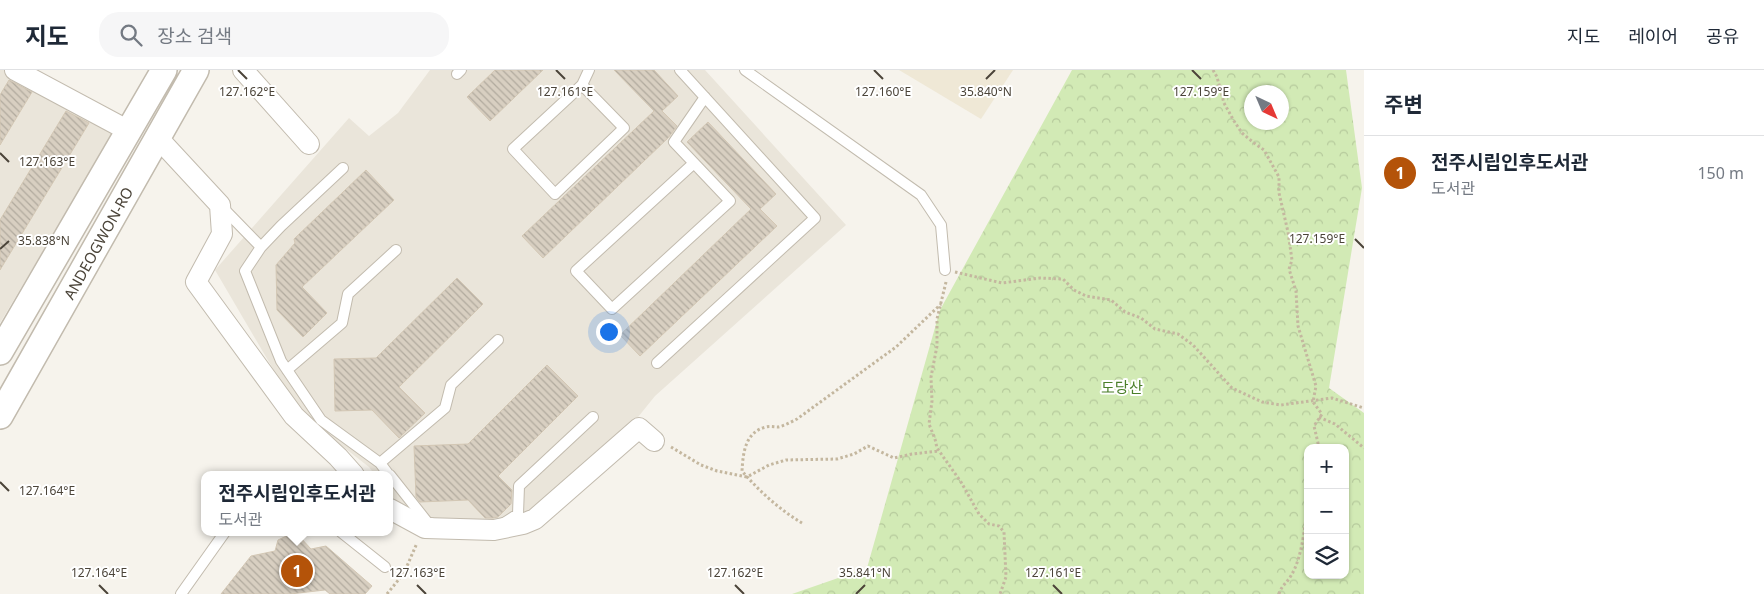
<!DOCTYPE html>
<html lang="ko">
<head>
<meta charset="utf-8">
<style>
  :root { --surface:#fff; --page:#f6f6f7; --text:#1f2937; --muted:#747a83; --line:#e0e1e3; --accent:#b45309 }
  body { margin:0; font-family:"Noto Sans","Noto Sans KR",sans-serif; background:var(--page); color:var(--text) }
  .controls { position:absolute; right:15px; bottom:15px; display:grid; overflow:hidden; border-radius:10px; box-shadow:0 1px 4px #0004 }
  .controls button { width:45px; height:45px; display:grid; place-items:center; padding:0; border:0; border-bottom:1px solid var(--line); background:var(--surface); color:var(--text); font:25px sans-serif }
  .compass { position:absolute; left:1244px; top:15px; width:45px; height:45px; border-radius:50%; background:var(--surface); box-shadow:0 1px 4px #0004; rotate:136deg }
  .you { position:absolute; left:608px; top:261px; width:18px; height:18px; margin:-12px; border:4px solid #fff; border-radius:50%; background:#1a73e8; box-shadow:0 0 0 8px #1a73e833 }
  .badge { display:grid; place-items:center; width:32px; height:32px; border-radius:50%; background:var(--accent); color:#fff; font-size:16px; font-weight:700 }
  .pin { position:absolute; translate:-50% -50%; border:2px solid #fff; box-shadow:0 1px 5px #0006 }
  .popup { position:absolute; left:201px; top:401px; width:192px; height:65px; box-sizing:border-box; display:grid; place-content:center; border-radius:10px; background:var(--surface); filter:drop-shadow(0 1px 4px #0005); font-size:16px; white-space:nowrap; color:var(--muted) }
  .popup b { font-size:19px; color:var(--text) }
  .popup::after { content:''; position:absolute; left:50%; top:100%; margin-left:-10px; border:10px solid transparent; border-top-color:var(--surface) }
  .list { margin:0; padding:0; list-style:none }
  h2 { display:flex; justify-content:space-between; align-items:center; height:65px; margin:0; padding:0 20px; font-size:21px }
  h2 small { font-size:16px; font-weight:400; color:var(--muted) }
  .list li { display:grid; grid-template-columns:32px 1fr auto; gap:15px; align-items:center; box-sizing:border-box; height:75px; padding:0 20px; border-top:1px solid var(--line) }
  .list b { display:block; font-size:19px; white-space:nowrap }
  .list p { margin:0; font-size:16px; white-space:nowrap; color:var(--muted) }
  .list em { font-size:16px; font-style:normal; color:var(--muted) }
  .icon { flex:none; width:28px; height:28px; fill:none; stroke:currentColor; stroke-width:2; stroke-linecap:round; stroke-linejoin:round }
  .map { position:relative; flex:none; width:1364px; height:524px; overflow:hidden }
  header { display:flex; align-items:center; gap:30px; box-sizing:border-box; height:70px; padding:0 25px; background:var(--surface); border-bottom:1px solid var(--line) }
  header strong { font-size:24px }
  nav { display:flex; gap:28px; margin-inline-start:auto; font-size:18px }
  .search { width:350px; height:45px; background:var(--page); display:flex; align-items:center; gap:12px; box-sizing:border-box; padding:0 18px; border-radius:20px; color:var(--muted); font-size:19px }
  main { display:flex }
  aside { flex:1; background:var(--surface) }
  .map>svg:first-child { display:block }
  .residential { fill:#eae5da }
  .education { fill:#efe8d6 }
  .forest { fill:url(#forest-crowns); fill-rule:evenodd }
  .building { fill:url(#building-back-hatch); stroke:#d3c7b4 }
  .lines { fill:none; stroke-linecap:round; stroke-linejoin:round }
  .service-casing { stroke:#c2bbae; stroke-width:12 }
  .minor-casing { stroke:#c2bbae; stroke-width:22 }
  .tertiary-casing { stroke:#c2bbae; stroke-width:28 }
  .path { stroke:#c4b79f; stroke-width:3; stroke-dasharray:2.5 2.5; stroke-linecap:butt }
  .service { stroke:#fff; stroke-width:10 }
  .minor { stroke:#fff; stroke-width:20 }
  .tertiary { stroke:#fff; stroke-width:25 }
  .ticks { fill:none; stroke:#4b4439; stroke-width:2 }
  .labels { text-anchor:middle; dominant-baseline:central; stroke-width:4; stroke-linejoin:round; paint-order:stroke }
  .street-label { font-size:15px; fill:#4b4439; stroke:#fff }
  .park-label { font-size:15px; fill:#4a7f2a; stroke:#fff }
  .ticks-label { font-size:12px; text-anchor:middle; fill:#4b4439; stroke:#fff; stroke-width:4; stroke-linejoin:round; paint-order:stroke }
</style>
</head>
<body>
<header>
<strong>지도</strong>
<div class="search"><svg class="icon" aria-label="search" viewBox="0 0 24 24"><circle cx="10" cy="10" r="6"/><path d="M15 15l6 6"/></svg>장소 검색</div>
<nav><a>지도</a><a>레이어</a><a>공유</a></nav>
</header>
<main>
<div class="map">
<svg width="1364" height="524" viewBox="0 0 1364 524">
  <defs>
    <pattern id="forest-crowns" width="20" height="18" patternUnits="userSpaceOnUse" patternTransform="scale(1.25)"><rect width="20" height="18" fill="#d2eab5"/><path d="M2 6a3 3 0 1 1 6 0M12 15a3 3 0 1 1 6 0" fill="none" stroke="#b6ca9c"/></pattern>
    <pattern id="building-back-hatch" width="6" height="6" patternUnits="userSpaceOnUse" patternTransform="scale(1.25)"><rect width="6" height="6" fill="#d8cfc1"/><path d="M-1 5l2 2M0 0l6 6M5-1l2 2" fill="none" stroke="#b1aa9e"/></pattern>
  </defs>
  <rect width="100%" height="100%" fill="#f6f3ec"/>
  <path class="residential" d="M0,0H15L119,54L0,253Z
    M430,0H705L846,155L655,326L630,357L533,448L419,463L390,424V405H375L369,397L310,351L276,304L215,200L349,48L369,66L398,43Z"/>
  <path class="education" d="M899,0H1013L981,49Z"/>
  <path class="forest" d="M1072,0H1346L1362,118L1329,318L1364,343V524H792L867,498L940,240ZM1252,22H1282V52H1252ZM1308,378H1345V505H1308Z"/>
  <path class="building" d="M495,0H543L490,51L467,27Z
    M614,0H654L678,26L662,41L677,56L668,68L543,188L522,166L654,41Z
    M9,10L32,22L0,75V25Z
    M66,41L89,53L0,200V150Z
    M708,52L776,124L760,139L777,156L640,286L620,265L751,139L687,72Z
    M366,100L394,130L302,217L327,243L303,267L277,240L276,195L295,173L294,169Z
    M457,208L483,234L399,317L425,343L399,368L372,340L335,341L334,289L376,288Z
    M547,295L578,326L498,406L512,420L511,434L498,447L493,448H485L468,430L420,432L416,427L414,376L468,374Z
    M293,463L299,466L311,479L326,476L372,516L365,524H330L325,520L290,524H221L251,486L275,481L278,470Z"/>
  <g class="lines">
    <g class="service-casing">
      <path id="service" d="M745,0L921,125L941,155L945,200
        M457,4L461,0
        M582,15L513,79L555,124L624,58L582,15L589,0
        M694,93L576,201L612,239L730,131L674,72L705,27
        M221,136L261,177L281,156L343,98
        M261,177L245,201L281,291L321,350L380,393L389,405
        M657,293L815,148L680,0
        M287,300L342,253L348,224L396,180
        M380,393L445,338L451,315L498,270
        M390,405L428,453H431
        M504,453L518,444L519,416L593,347
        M341,462L385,497
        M181,524L225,462"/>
    </g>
    <g class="minor-casing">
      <path id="minor" d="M15,0L129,61
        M243,0L309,74
        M157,67L220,135L222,164L196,212L294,346L338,387L354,405
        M390,439L425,458L494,460L523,454L535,449L639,358L654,371"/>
    </g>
    <g class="tertiary-casing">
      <path id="tertiary" d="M0,282L164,0
        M0,346L196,0"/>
    </g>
    <path class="path" d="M1213,0L1217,7L1224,33L1234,51L1242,63L1254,73L1264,80L1279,107V123L1288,162L1292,190L1289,199L1296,221L1298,256L1316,316L1313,332L1322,344L1314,356L1318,373L1317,378
      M955,202L1002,213L1040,208L1063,209L1074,220L1086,226L1111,230L1125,242L1141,248L1155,259L1178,264L1193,275L1232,318L1262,332L1281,335L1332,328L1364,338
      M946,212L937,249V276L931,307L932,331L929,354L935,369L937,378L961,412L979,444L989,454L999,456L1004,462L1006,507L1000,524
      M1319,347L1335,354L1364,378
      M671,377L701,395L717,401L747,407L769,395L786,390L837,389L854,384L868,376L894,388L912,384L939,381
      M802,453C780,440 759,421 742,401C743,383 745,362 766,357C770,356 774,357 778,357C784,356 791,352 797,349L896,277L941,234
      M387,524L404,503L417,473
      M1279,524C1281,516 1288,512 1292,504C1303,485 1306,449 1308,426"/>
    <use href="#service" class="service"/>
    <use href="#minor" class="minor"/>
    <use href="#tertiary" class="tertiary"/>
  </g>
  <path class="ticks" d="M238,0L247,9M556,0L565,9M874,0L883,9M1192,0L1201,9M986,9L995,0M0,83L9,92M1355,169L1364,178M0,179L9,171M0,412L9,421M99,515L108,524M417,515L426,524M735,515L744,524M1053,515L1062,524M856,524L865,515"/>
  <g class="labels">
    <g class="street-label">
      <text transform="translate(98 173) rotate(-61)">ANDEOGWON-RO</text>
    </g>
    <g class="park-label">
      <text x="1122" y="317">도당산</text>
    </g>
  </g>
  <g class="ticks-label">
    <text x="986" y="26">35.840°N</text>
    <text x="247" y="26">127.162°E</text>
    <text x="565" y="26">127.161°E</text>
    <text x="883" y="26">127.160°E</text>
    <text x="1201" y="26">127.159°E</text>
    <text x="47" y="96">127.163°E</text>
    <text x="1317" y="173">127.159°E</text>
    <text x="44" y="175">35.838°N</text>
    <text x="47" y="425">127.164°E</text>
    <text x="99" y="507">127.164°E</text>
    <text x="417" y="507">127.163°E</text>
    <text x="735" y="507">127.162°E</text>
    <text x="1053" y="507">127.161°E</text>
    <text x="865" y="507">35.841°N</text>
  </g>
</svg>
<div class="controls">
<button>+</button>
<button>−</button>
<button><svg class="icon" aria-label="layers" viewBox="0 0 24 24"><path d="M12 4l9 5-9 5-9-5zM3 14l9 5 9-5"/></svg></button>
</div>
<svg class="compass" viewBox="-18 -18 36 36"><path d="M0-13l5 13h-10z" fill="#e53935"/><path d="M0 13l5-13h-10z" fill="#747a83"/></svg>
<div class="you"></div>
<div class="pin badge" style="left:297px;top:501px">1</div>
<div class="popup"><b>전주시립인후도서관</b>도서관</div>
</div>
<aside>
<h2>주변<small></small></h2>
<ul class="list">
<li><span class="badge">1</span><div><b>전주시립인후도서관</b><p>도서관</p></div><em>150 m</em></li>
</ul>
</aside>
</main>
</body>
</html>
